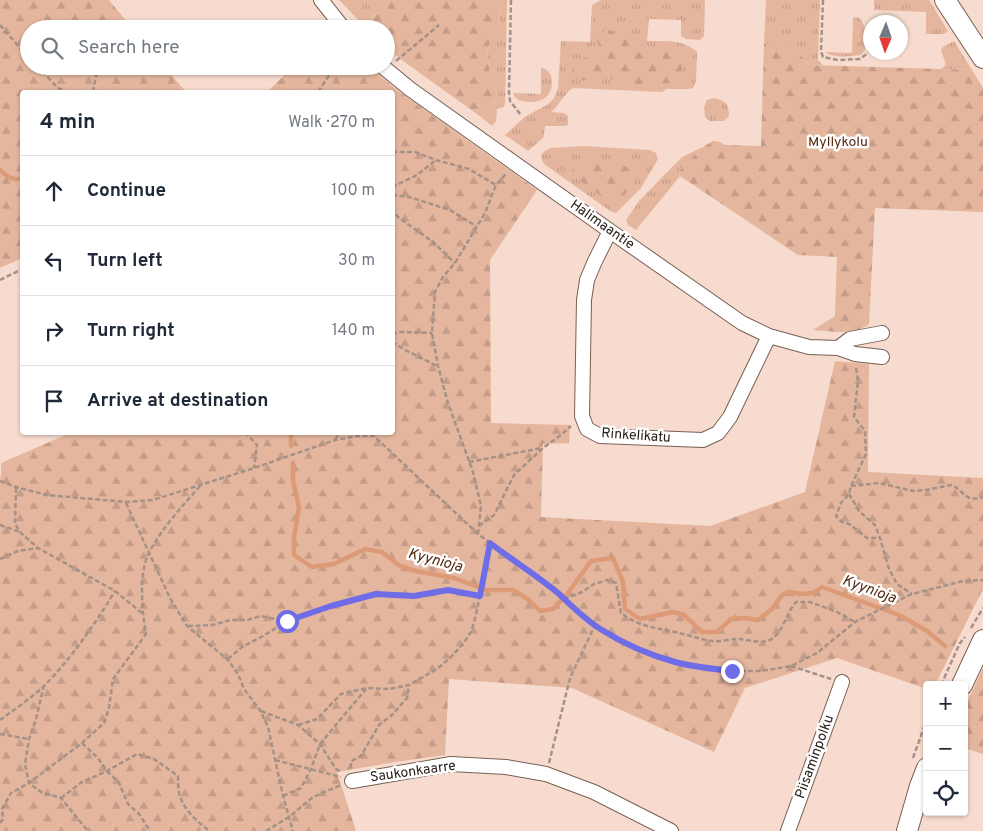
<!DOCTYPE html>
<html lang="en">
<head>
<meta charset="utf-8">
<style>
  :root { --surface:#fff; --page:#f2f2f3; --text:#1f2937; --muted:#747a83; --line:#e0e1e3 }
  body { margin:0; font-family:Overpass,sans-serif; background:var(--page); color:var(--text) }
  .controls { position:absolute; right:15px; bottom:15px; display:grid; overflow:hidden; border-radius:5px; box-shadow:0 1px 4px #0004 }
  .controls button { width:45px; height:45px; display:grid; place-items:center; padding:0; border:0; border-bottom:1px solid var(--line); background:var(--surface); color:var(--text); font:25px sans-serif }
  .compass { position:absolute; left:863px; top:15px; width:45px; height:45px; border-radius:50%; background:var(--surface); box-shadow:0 1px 4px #0004; rotate:182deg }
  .stop { position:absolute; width:15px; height:15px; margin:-11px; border:4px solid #6e6ce6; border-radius:50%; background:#fff }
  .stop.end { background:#6e6ce6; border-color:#fff; box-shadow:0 1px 5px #0008 }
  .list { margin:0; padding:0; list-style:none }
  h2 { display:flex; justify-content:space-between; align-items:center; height:65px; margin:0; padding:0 20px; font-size:21px }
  h2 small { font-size:16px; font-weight:400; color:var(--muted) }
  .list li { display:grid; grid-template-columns:32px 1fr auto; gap:15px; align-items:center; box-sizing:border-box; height:70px; padding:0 20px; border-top:1px solid var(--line) }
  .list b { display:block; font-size:19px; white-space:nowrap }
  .list em { font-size:16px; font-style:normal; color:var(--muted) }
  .icon { flex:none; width:28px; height:28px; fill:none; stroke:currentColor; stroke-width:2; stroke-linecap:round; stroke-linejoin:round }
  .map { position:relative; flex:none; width:983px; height:831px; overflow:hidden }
  .search { position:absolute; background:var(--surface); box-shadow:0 1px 4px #0004; left:20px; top:20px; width:375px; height:55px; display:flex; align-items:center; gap:12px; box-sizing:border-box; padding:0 18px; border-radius:28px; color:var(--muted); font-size:19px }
  .panel { position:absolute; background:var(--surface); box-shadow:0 1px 4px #0004; left:20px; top:90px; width:375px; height:345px; border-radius:5px }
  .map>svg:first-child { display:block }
  .grass { fill:url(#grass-tufts) }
  .forest { fill:url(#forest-firs) }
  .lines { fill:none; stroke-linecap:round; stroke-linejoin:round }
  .stream { stroke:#dd9a76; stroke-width:4.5 }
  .street-casing { stroke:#776054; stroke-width:16 }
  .secondary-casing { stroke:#776054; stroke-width:22 }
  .path { stroke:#a69187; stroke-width:2.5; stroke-dasharray:5 2.5; stroke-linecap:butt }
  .street { stroke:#fff; stroke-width:14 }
  .secondary { stroke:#fff; stroke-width:20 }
  .route { stroke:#6e6ce6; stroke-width:6 }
  .labels { text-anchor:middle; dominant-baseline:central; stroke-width:5; stroke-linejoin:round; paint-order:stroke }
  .park-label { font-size:14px; fill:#53270d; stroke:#fff }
  .street-label { font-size:14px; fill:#2a201b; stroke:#fff }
  .water-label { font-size:15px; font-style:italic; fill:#51250a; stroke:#fff }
</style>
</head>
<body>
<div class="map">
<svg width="983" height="831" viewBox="0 0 983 831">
  <defs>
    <pattern id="grass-tufts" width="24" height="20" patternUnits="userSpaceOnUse" patternTransform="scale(1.25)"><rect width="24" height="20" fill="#e5b69e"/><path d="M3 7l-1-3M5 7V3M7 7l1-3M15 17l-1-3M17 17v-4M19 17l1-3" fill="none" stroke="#c59c88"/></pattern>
    <pattern id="forest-firs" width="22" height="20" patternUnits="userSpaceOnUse" patternTransform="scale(1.25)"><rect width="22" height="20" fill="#e5b69e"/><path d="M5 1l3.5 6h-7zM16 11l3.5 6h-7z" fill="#c59c88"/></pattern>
  </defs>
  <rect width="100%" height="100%" fill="#f6dbce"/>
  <path class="grass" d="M339,0H394L370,19L367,29Z
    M491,0H507L505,104L504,107L497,109L496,121L492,126L481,117L487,115L498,96L490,77L487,50L500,20L498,3Z
    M601,0H705L704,36L700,40L686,39L681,36V20L649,19L647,41C666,41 683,39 697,52L696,82L693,88L688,89H667L662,92L573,88C564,93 560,105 551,112L564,113L568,116V125L566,126H545L544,135L543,138L528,151L505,135L526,116L547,105L554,98L558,88L561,41L590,42L592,5Z
    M766,0H820L818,60L823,65H811L805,62L798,52L764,44Z
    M874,0H929L948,31L944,34H926V12L874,10Z
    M856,17L861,19L866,31L865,50L861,55C850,56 835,59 825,52L852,53L853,18Z
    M954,41L972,70L941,69L946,65L941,50L943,47Z
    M541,68C554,69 555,88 547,96C543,101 535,102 529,102C521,101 516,101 513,93L541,94Z
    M714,98C725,101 729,103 729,116L724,121H710L705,117L704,107L707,100Z
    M583,146L650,150L656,153L658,159L641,188L616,213L610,211L544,164L541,158L542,153L550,148Z
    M703,147L679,171L680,176L636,230L628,225L626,220L639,201L682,157Z"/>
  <path class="forest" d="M0,0H109L133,29H29V66H164L186,92H22V258L0,268Z
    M394,0H491L498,3L500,20L487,50L490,77L498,96L487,115L481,117L399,58L386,47V29H367L370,19Z
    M606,30L630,34L643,46L673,49L684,64L675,82L633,85L603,77L580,81L571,76L574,64L593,54L602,53L596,38Z
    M777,41L799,52L805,62L811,65L972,70L983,88V212L875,208L869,324C855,336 830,331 813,330L835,316L837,257L798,255L680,176L679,171L703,147L713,141L720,142L725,145L761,146L764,44Z
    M294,66H369L397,90L537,190L490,260L491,423L570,425L569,443L543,444L541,517L710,526L805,492L835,361L869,364L868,472L983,478V589L935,685H927V689L837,658L745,688L714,752L572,688L449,679L445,755L395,762L337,772L356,831H0V478L1,476V463L70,433L392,432V92H267Z
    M600,162L634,168L636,184L617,200L602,197L572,175L573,166Z
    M983,668V754L964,748V709Z"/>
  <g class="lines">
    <path class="stream" d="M0,170C7,176 13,182 22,178
      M291,446V435L293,432
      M293,463V481L299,507L294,537V555L312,567L334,564L365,549L382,552L400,566L416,571L454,578L486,590H513L529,600L540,611L553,609L568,593L591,561L613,558L623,582L625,609L640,619L673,612L684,615L702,632H717L731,619L744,618L758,620L772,609L783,594L789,592L802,594L813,593L822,587L899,615L927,631L945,646"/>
    <g class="street-casing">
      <path id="street" d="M321,0L344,29
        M382,66L410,89L610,231L742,323L769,336L809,347L838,348L855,354L882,357
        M610,231L595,261L587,280L584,300L582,416L587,429L600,436L703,440L718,433L730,417L769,336
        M838,348L850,339L882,333
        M352,781L451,764L506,767L546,774L594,792L671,831
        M788,831L842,682"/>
    </g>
    <g class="secondary-casing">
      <path id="secondary" d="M945,0L983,58
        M962,685L983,640
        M907,831L920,786L927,768"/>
    </g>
    <path class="path" d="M511,0L509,93L510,101L521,115
      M823,0L821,51L823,57L838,60L860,59L869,52V45
      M356,24L361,29
      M0,25L29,58
      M396,61L439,25
      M37,66L58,88L67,92
      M93,92L97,71
      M318,92L335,66
      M392,152H415L436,160L469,169L496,185
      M392,187L417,175L436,160
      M392,195L409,197L450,210L476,226
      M392,208L398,217L433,242L455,263
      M0,280L22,269
      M392,334L401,332L432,333
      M392,342L405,350L437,366
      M856,368L858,381L854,417L865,431L866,454L851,486L849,494L841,503L836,516L842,522L849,524L867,538H880
      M245,432L257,445L254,468
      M373,432L374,436L478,534L557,593L586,619L602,630L626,643L650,653L676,662L701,667L732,671H761L791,666L817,653L855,622L893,603L912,594L924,591L963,581L983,580
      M335,440L340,432
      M469,462L542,448
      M0,481L16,487L47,495L126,502L153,500L254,468L335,440L357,436H373
      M851,486L879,483L913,491L926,490L951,485C964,489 963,503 983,497
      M16,488L15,524L21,533L38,548L115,591L143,614
      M849,494L859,511L875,525L880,538L889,569L897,584L912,594
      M126,503L170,598L187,626L228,660L238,674L244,689L260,710L268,727L283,796L293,831
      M0,525L20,532
      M479,526L494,515L514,475L543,448L561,435L571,426
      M478,534L481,506L473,472L448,403L438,366L432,333L435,292L443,277L455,263L485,213L496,185L506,174
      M0,559L18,551L38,548
      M564,599L582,592L594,584L608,580L616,583L621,613C627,617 634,622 641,624C655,629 669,630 683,634C693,636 702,640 713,641C721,642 731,639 739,639C750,640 764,645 773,638C783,631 787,612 796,602H810L837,612L855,622
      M188,626L212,625L231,620H247L261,616L285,621
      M971,628L983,608
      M228,659L242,647L263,636L287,621L331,606L377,595L414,596L448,590L480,597
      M791,666L831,679
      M44,685L36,719L29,739L25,764L29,783L41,792L61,798L88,831
      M941,685L960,643L965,637
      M261,711L298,725L320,744L336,769L341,772
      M0,720C15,709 33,697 46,684C73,656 95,624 115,591
      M298,725L317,719L341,694L367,688L389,689L409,685L437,669L451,657L463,644L471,632L476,615L490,544
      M0,734L29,739
      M82,743L98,758L107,771L119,783L128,804L139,814L150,831
      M913,758L927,719
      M275,760L341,777
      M549,763L570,678L595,625
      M351,768V761L361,756L379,725L392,715L407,698L409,685
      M283,796L301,788L311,769L320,744L366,689
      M61,798L82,782L107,771L137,754L154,759L178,776C178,781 178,788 179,793C183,809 197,822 210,831
      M0,823L3,819L2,809L11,793L29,783L82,743L104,723L109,708L113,679L133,652L146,634C142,611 138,572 150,551C162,528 184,504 202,484
      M266,831L289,817L313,797L341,785"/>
    <use href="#street" class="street"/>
    <use href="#secondary" class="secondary"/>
  </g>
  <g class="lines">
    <path class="route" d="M287,621L331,606L376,594L414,596L448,590L480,596L490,543C512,560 536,575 558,593C572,606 585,620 602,630C624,644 650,655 675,662C694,667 713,669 732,671"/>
  </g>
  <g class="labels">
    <g class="park-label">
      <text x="838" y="142">Myllykolu</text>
    </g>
    <g class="street-label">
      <text transform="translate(602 225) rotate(35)">Halimaantie</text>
      <text transform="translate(636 436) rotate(4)">Rinkelikatu</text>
      <text transform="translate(815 757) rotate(-70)">Piisaminpolku</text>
      <text transform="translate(413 772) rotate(-8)">Saukonkaarre</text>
    </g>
    <g class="water-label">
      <text transform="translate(435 561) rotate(15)">Kyynioja</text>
      <text transform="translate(869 590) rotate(20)">Kyynioja</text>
    </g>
  </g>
</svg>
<div class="controls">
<button>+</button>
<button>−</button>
<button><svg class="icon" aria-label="locate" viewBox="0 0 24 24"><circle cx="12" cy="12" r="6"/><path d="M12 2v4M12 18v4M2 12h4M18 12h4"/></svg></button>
</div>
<svg class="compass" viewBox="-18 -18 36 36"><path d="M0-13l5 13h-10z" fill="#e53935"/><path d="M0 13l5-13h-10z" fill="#747a83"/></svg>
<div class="stop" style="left:287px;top:621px"></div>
<div class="stop end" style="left:732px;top:671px"></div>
<div class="search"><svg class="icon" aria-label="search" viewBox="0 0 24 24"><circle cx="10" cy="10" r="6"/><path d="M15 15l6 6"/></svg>Search here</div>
<section class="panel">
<h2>4 min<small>Walk · 270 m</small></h2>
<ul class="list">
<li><svg class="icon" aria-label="ahead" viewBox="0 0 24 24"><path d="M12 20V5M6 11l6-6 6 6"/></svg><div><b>Continue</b></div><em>100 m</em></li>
<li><svg class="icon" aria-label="left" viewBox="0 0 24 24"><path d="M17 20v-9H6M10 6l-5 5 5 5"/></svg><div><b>Turn left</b></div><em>30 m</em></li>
<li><svg class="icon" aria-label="right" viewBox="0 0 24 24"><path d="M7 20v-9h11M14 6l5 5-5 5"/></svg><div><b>Turn right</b></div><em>140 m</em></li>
<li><svg class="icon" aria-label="arrive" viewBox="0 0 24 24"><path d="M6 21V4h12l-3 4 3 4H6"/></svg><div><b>Arrive at destination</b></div></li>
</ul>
</section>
</div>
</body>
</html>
